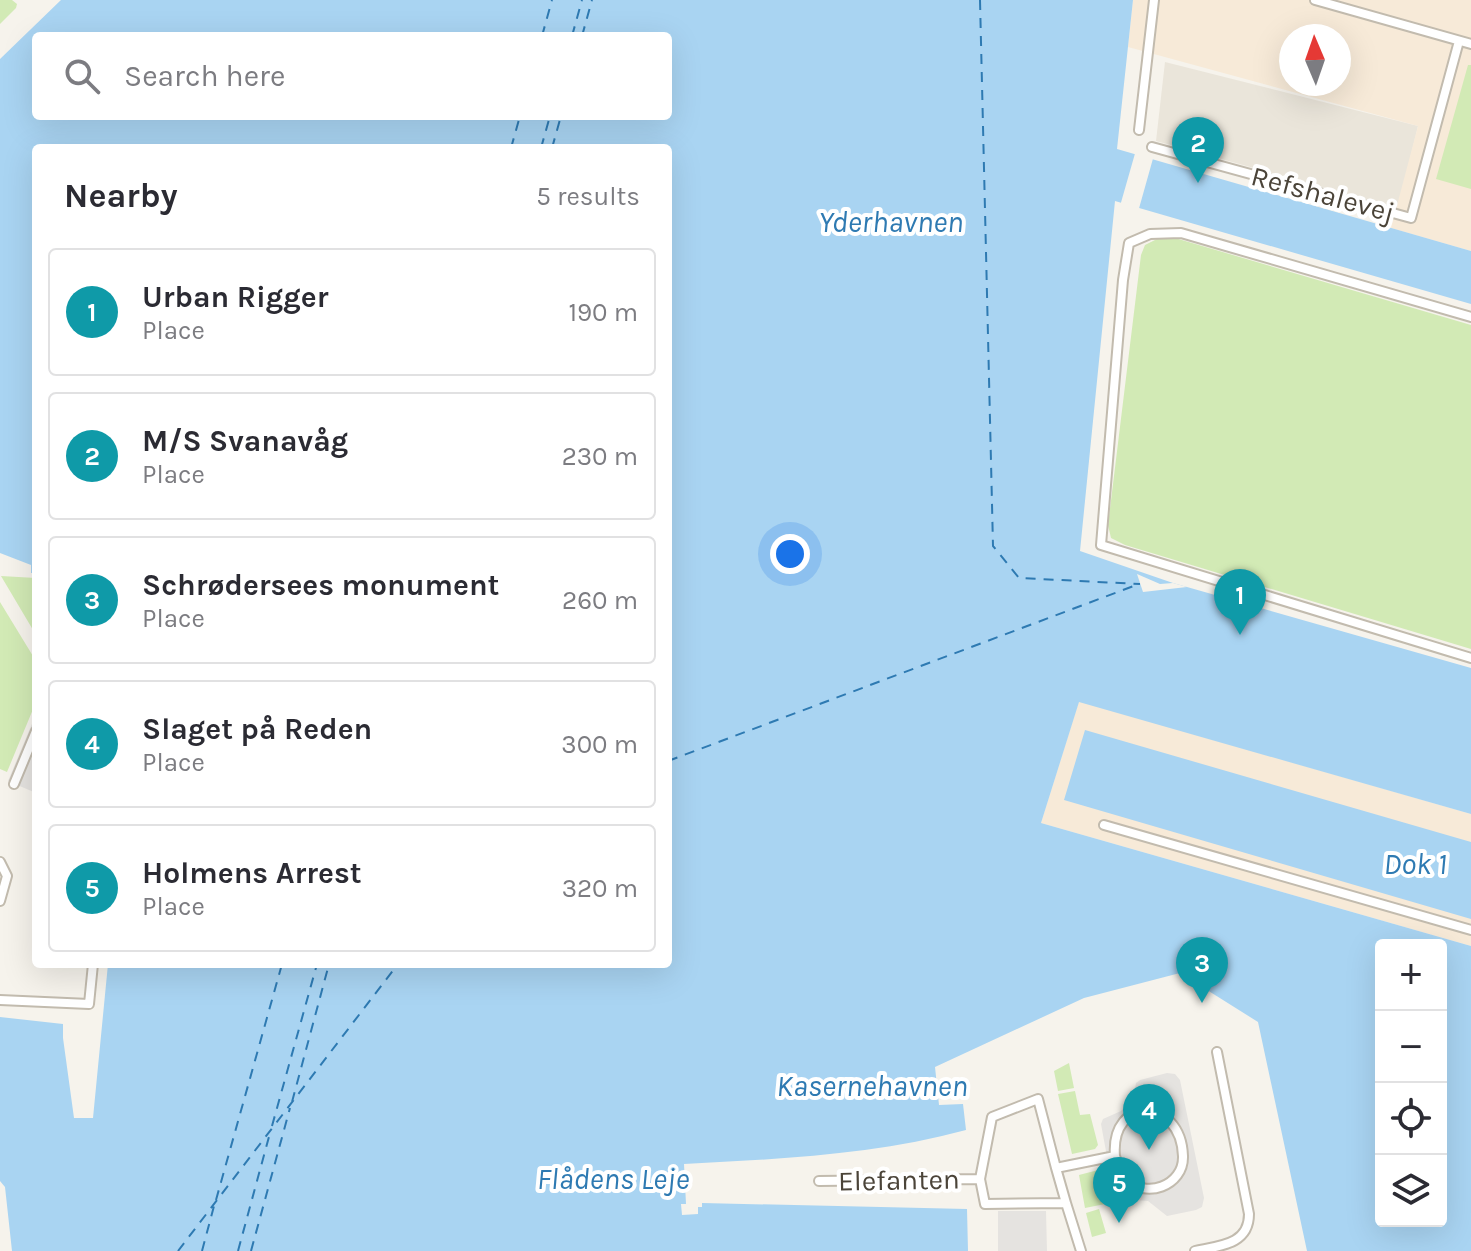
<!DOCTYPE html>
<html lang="en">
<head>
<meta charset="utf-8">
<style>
  :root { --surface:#fff; --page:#f2f2f3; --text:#2b2b33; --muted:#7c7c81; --line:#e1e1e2; --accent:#0f766e }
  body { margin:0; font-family:Karla,sans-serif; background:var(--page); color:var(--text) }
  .controls { position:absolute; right:24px; bottom:24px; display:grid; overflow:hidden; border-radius:8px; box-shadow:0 8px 32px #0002 }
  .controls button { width:72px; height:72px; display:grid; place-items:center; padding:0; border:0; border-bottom:2px solid var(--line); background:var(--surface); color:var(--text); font:40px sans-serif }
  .compass { position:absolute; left:1279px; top:24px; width:72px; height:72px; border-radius:50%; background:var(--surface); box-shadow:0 8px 32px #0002; rotate:358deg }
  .you { position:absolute; left:790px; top:554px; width:28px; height:28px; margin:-20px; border:6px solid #fff; border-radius:50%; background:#1a73e8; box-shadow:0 0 0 12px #1a73e833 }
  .badge { display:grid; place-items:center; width:52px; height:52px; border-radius:50%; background:var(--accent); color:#fff; font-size:26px; font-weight:700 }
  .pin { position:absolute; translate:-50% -66px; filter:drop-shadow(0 2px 4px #0008) }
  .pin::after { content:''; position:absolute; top:42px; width:28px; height:24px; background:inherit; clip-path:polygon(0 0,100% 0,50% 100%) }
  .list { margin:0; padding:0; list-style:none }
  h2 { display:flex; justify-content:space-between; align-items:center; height:104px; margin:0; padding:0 32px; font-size:34px }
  h2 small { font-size:26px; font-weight:400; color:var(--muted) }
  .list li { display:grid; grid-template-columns:52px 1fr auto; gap:24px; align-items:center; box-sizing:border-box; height:128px; margin:0 16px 16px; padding:0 16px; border:2px solid var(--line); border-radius:8px }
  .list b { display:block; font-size:30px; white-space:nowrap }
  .list p { margin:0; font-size:26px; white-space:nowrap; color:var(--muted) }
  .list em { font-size:26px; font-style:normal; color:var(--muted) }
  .icon { flex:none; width:44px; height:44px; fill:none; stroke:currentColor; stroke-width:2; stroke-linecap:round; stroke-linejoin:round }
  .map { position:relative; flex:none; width:1471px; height:1251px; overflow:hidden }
  .search { position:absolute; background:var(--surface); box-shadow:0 8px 32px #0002; left:32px; top:32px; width:640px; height:88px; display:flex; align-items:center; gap:20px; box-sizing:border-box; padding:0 28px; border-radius:8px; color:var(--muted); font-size:30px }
  .panel { position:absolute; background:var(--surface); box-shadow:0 8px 32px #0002; left:32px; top:144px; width:640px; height:824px; border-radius:8px }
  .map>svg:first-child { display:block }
  .residential { fill:#eae5da }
  .commercial { fill:#f7ead8; fill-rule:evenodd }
  .green { fill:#d2eab5 }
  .parking { fill:#e5e3e0 }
  .water { fill:#a9d4f2; fill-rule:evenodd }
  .pier { fill:#f6f3ec }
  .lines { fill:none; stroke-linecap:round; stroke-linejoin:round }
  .ferry { stroke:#2e7ab2; stroke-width:2; stroke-dasharray:10 8; stroke-linecap:butt }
  .lane-casing { stroke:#c2bbae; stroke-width:12 }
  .lane { stroke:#fff; stroke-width:8 }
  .labels { text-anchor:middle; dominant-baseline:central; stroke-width:8; stroke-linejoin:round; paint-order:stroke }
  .street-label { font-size:28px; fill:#4b4439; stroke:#fff }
  .water-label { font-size:30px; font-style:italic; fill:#2e7ab2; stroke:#fff }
</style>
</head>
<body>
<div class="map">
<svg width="1471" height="1251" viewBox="0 0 1471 1251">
  <rect width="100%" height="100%" fill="#f6f3ec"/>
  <path class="residential" d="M1165,62L1418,126L1398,208L1156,141Z"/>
  <path class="commercial" d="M1133,0H1471V251L1391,228L1418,126L1128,47ZM1291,36H1339V84H1291Z
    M1079,701L1471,814V946L1041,823Z"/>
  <path class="green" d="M0,0H12L17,4L16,8L0,24Z
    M1468,65H1471V189L1436,179Z
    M1175,238L1471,325V649L1125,545L1111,538L1108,525L1141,255L1145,245L1157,239Z
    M1,576L36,578V635Z
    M0,602L36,661V702L7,772L0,769Z
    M1069,1063L1074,1088L1058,1091L1054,1071Z
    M1075,1091L1080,1115L1090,1114L1098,1145L1095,1149L1072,1154L1058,1094Z
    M1102,1169L1110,1203L1085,1208L1079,1175Z
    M1099,1209L1106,1233L1092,1237L1086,1213Z"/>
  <path class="parking" d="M36,714V793L8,781Z
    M1167,1073L1175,1074L1180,1080L1204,1198L1202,1207L1196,1210L1167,1216L1148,1201L1121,1199L1114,1195L1101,1124L1103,1119L1121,1111L1133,1100L1136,1083L1140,1080Z
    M998,1211H1046L1047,1251H998Z"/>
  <path class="water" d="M61,0H1133L1117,149L1471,251V304L1115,201L1080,551L1173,583L1471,668V814L1079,702L1041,823L1471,946V1251H1307L1258,1022L1180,973L1084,998L935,1067L939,1105L963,1104L966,1130C874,1155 779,1159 684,1164L686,1204H681L682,1215L698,1214V1207H702V1203L967,1209L968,1251H12L5,1187L0,1181V1017L63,1024V1038L74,1118H93L108,964H668V148H36V573H31V565L0,553V59ZM36,36H668V116H36ZM1381,945H1441V1221H1381Z
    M1085,730L1471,842V919L1064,800Z"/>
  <path class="pier" d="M1136,150L1154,155L1138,212L1120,206Z
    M1137,574L1160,584L1173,583L1187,587L1143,592Z"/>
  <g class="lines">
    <path class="ferry" d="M980,0L993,546L1019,578L1140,584
      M542,36L552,0
      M572,36L582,0
      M582,36L592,0
      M511,148L520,116
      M541,148L550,116
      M552,148L561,116
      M668,761L1139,584
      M292,1102L329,964
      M272,1126L317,964
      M216,1200L282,964
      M178,1251L398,964
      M202,1251L214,1206
      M238,1251L270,1133
      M251,1251L290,1108"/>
    <g class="lane-casing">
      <path id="lane" d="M1315,0L1471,44
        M1139,130L1154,0
        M1152,147L1411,218L1459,41
        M1471,317L1181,233L1150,234L1129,243L1123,280L1101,545L1471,658
        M14,784L36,731
        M1104,825L1471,930
        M0,862L7,876L0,901
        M0,1000L89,1004L93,964
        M1056,1168L1038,1099L992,1117L980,1179L985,1204L1066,1203L1081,1251
        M819,1181L980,1179
        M1066,1203L1056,1168L1115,1156C1110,1095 1181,1097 1183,1156C1184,1186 1145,1200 1125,1178C1119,1172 1118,1164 1115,1156
        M1195,1251C1219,1246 1249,1245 1249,1214L1217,1052"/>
    </g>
    <use href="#lane" class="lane"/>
  </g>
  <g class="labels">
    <g class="street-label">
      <text transform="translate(1323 194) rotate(15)">Refshalevej</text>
      <text transform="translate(899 1180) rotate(-1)">Elefanten</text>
    </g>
    <g class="water-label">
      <text x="891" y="222">Yderhavnen</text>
      <text x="1415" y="864">Dok 1</text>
      <text x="872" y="1086">Kasernehavnen</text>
      <text x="613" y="1179">Flådens Leje</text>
    </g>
  </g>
</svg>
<div class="controls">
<button>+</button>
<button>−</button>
<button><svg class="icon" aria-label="locate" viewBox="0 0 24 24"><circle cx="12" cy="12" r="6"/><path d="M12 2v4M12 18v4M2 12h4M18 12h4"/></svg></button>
<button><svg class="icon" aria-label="layers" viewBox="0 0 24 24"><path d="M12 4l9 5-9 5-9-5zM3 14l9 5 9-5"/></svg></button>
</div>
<svg class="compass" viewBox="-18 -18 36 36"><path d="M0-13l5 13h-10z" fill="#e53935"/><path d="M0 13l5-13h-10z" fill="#7c7c81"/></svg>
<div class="you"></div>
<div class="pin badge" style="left:1240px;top:635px;background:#0f9aa8">1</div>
<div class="pin badge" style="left:1198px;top:183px;background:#0f9aa8">2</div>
<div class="pin badge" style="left:1202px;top:1003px;background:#0f9aa8">3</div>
<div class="pin badge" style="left:1149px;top:1150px;background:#0f9aa8">4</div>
<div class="pin badge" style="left:1119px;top:1223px;background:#0f9aa8">5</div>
<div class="search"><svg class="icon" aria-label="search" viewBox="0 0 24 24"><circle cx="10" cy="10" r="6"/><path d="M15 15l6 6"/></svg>Search here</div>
<section class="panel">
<h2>Nearby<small>5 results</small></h2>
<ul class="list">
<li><span class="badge" style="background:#0f9aa8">1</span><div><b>Urban Rigger</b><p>Place</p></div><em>190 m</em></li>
<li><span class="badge" style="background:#0f9aa8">2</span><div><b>M/S Svanavåg</b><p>Place</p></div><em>230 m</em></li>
<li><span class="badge" style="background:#0f9aa8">3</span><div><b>Schrødersees monument</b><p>Place</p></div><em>260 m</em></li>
<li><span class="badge" style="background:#0f9aa8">4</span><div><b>Slaget på Reden</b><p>Place</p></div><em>300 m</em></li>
<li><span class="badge" style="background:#0f9aa8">5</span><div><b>Holmens Arrest</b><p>Place</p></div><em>320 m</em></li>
</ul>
</section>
</div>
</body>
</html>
